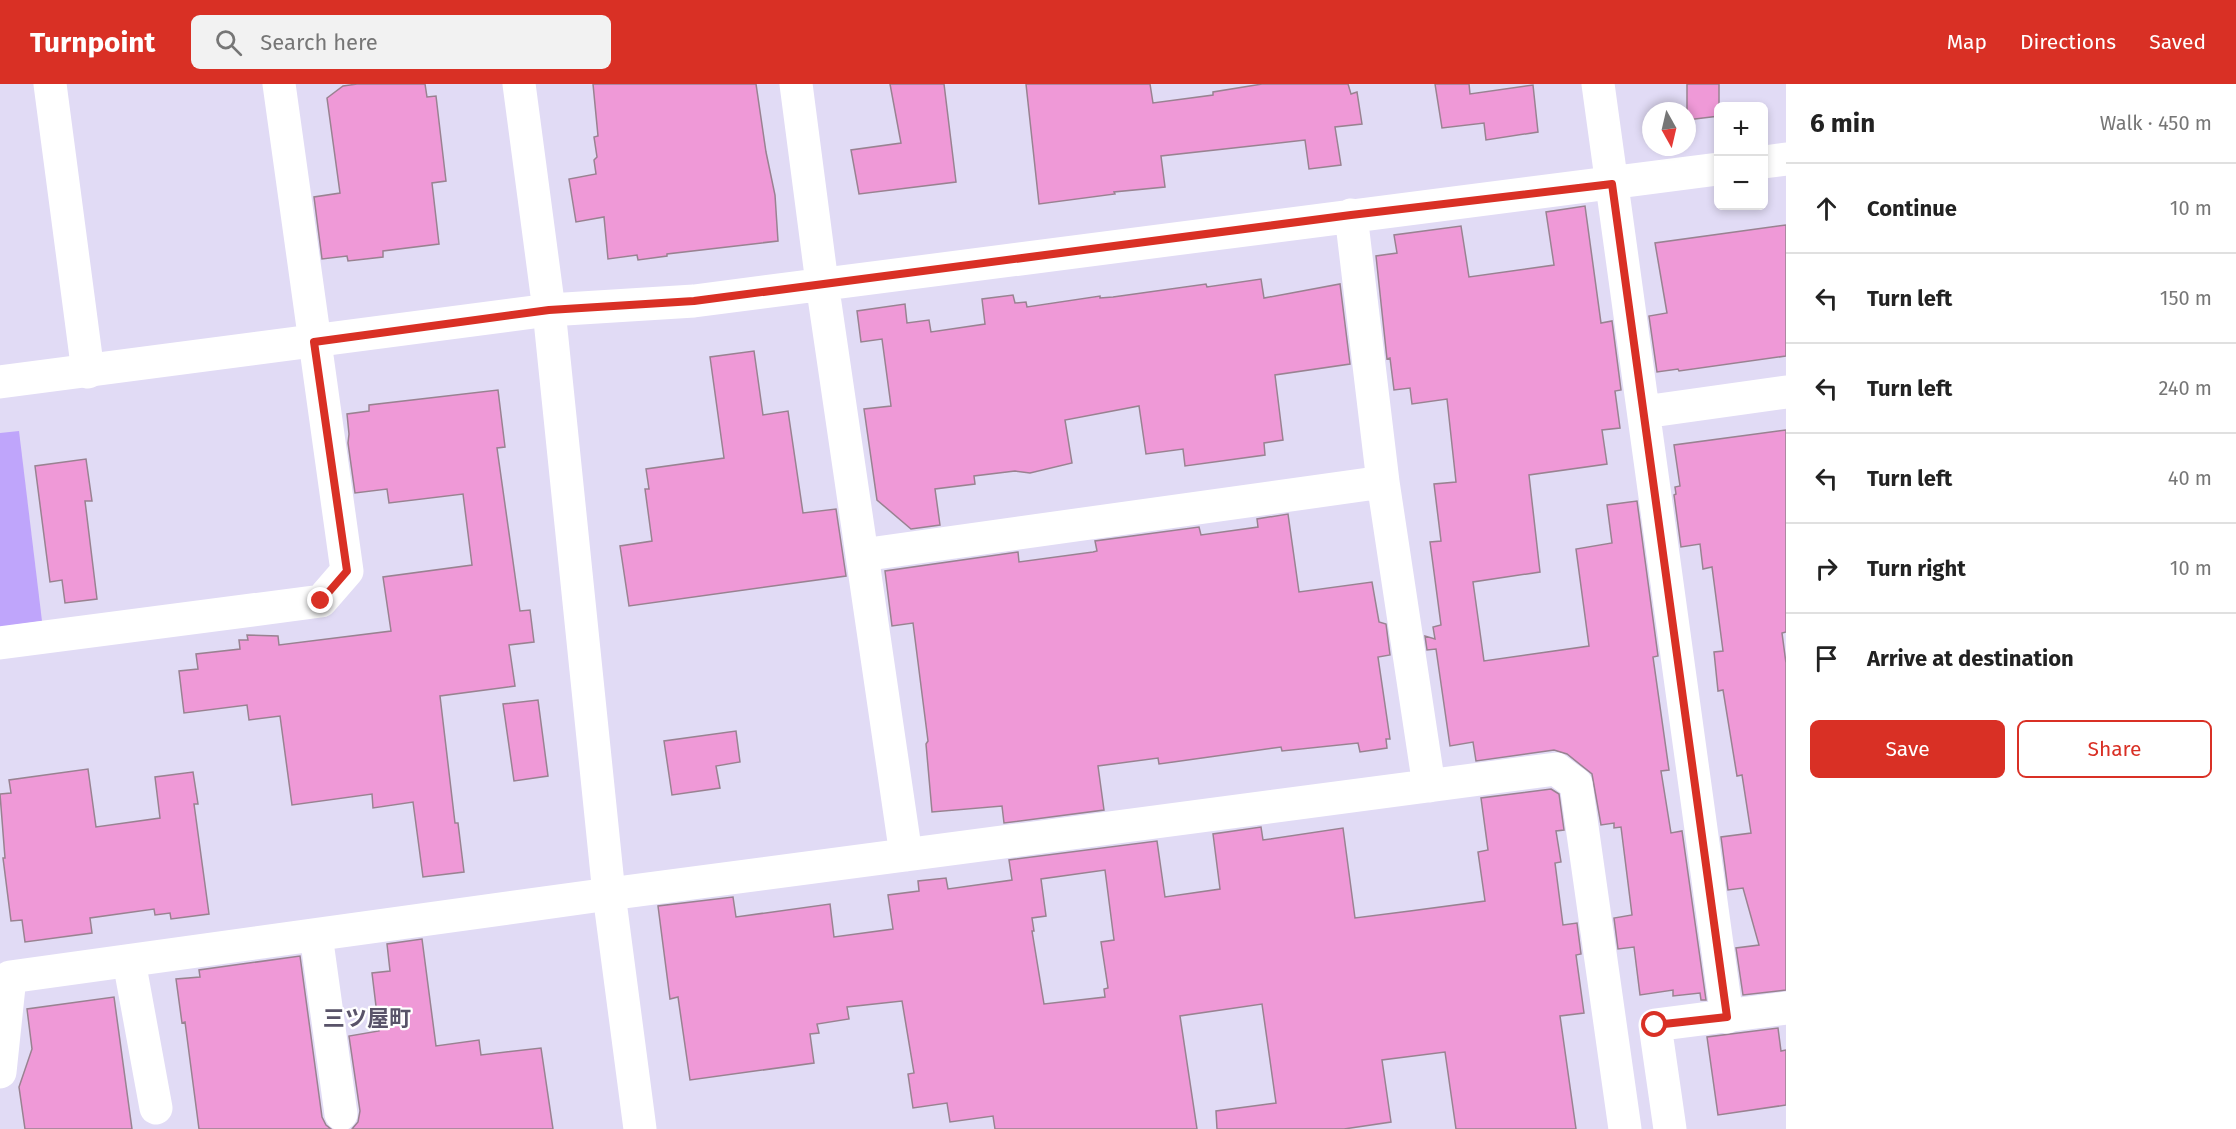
<!DOCTYPE html>
<html lang="en">
<head>
<meta charset="utf-8">
<style>
  :root { --surface:#fff; --page:#f2f2f2; --text:#222; --muted:#767676; --line:#e0e0e0; --accent:#d93025 }
  body { margin:0; font-family:"Fira Sans","Noto Sans JP",sans-serif; background:var(--page); color:var(--text) }
  .controls { position:absolute; right:18px; top:18px; display:grid; overflow:hidden; border-radius:9px; box-shadow:0 3px 9px #0003 }
  .controls button { width:54px; height:54px; display:grid; place-items:center; padding:0; border:0; border-bottom:2px solid var(--line); background:var(--surface); color:var(--text); font:30px sans-serif }
  .compass { position:absolute; left:1642px; top:18px; width:54px; height:54px; border-radius:50%; background:var(--surface); box-shadow:0 3px 9px #0003; rotate:172deg }
  .stop { position:absolute; width:18px; height:18px; margin:-14px; border:4px solid #d93025; border-radius:50%; background:#fff }
  .stop.end { background:#d93025; border-color:#fff; box-shadow:0 2px 6px #0008 }
  .list { margin:0; padding:0; list-style:none }
  h2 { display:flex; justify-content:space-between; align-items:center; height:78px; margin:0; padding:0 24px; font-size:26px }
  h2 small { font-size:20px; font-weight:400; color:var(--muted) }
  .list li { display:grid; grid-template-columns:39px 1fr auto; gap:18px; align-items:center; box-sizing:border-box; height:90px; padding:0 24px; border-top:2px solid var(--line) }
  .list b { display:block; font-size:22px; white-space:nowrap }
  .list em { font-size:20px; font-style:normal; color:var(--muted) }
  .actions { display:flex; gap:12px; padding:18px 24px }
  .actions a { flex:1; padding:14px 0; border:2px solid var(--accent); border-radius:9px; text-align:center; font-size:21px; color:var(--accent) }
  .actions .main { background:var(--accent); color:#fff }
  .icon { flex:none; width:33px; height:33px; fill:none; stroke:currentColor; stroke-width:2; stroke-linecap:round; stroke-linejoin:round }
  .map { position:relative; flex:none; width:1786px; height:1045px; overflow:hidden }
  header { display:flex; align-items:center; gap:36px; box-sizing:border-box; height:84px; padding:0 30px; background:var(--accent); color:#fff }
  header strong { font-size:28px }
  nav { display:flex; gap:33px; margin-inline-start:auto; font-size:21px }
  .search { width:420px; height:54px; background:var(--page); display:flex; align-items:center; gap:15px; box-sizing:border-box; padding:0 21px; border-radius:9px; color:var(--muted); font-size:22px }
  main { display:flex }
  aside { flex:1; background:var(--surface) }
  .map>svg:first-child { display:block }
  .green { fill:#bfa5fb }
  .building { fill:#ef99d7; stroke:#998291; stroke-width:1.5; fill-rule:evenodd }
  .lines { fill:none; stroke-linecap:round; stroke-linejoin:round }
  .street { stroke:#fff; stroke-width:33 }
  .secondary { stroke:#fff; stroke-width:33 }
  .route { stroke:#d93025; stroke-width:8 }
  .labels { text-anchor:middle; dominant-baseline:central; stroke-width:4.5; stroke-linejoin:round; paint-order:stroke }
  .quarter-label { font-size:22px; font-weight:bold; fill:#595369; stroke:#fff }
</style>
</head>
<body>
<header>
<strong>Turnpoint</strong>
<div class="search"><svg class="icon" aria-label="search" viewBox="0 0 24 24"><circle cx="10" cy="10" r="6"/><path d="M15 15l6 6"/></svg>Search here</div>
<nav><a>Map</a><a>Directions</a><a>Saved</a></nav>
</header>
<main>
<div class="map">
<svg width="1786" height="1045" viewBox="0 0 1786 1045">
  <rect width="100%" height="100%" fill="#e1dbf5"/>
  <path class="green" d="M19,347L42,537L0,543V349Z"/>
  <path class="building" d="M357,0H425L427,13L436,12L446,97L432,99L439,160L383,167V173L348,177L347,172L322,175L314,113L340,109L327,14L343,2Z
    M593,0H756L766,68L775,111L778,157L667,170V172L638,176L637,171L608,175L604,133L576,138L569,95L596,90L594,76L597,73L594,53L598,52Z
    M890,0H944L956,98L859,110L851,66L901,59Z
    M1026,0H1150L1153,19L1213,11V8L1262,0H1348L1351,10L1357,8L1362,40L1335,43L1341,81L1309,85L1305,56L1161,72L1165,103L1114,108L1115,110L1039,120Z
    M1435,0H1469L1470,10L1533,1L1538,48L1486,56L1484,39L1442,44Z
    M1687,0H1719V32L1687,36Z
    M1585,122L1601,239L1612,237L1621,306L1615,307L1620,344L1602,346L1607,380L1529,391L1540,488L1473,498L1484,577L1589,562L1576,465L1612,459L1607,421L1637,417L1658,572L1653,573L1669,686L1661,687L1671,749L1682,747L1706,916H1701L1700,909L1673,912V906L1640,911L1634,863L1618,865L1614,834L1632,831L1621,743L1614,744V739L1601,741L1592,690L1567,670L1554,666L1476,677L1473,658L1450,662L1436,565L1427,566L1425,552L1435,555L1433,543L1441,541L1430,458L1441,457L1434,400L1456,398L1447,315L1412,320L1410,304L1394,306L1390,274L1387,275L1376,172L1397,169L1394,151L1461,142L1469,193L1554,181L1546,128Z
    M1786,141V272L1679,287L1678,285L1657,288L1649,232L1667,229L1655,159Z
    M1261,195L1264,214L1340,200L1350,280L1275,291L1283,356L1264,359L1265,371L1185,382L1183,365L1146,370L1139,322L1065,336L1072,379L1030,389L1015,387L974,392L975,400L935,405L940,441L911,445L877,416L864,325L891,322L882,255L861,258L857,227L905,220L907,239L929,236L931,248L985,240L982,215L1013,211L1015,219L1026,218L1027,223L1100,212V214L1113,213L1206,200L1207,203Z
    M754,267L763,331L788,327L803,429L836,425L846,492L629,522L620,462L652,457L645,405H649L646,385L724,374L710,273Z
    M498,306L505,363L497,364L520,527L530,526L534,558L509,561L515,602L440,612L455,739H458L464,788L423,793L413,718L373,724L372,710L292,721L280,632L249,636L247,621L184,629L179,587L198,585L196,570L240,565L239,556H248L247,551L278,552L279,561L391,547L383,493L472,481L463,410L389,419L387,405L355,409L348,359L349,350L347,330L369,327V321Z
    M1786,346V548L1782,549L1786,579V906L1743,911L1736,864L1759,861L1743,804L1728,806L1721,753L1751,749L1742,691L1737,692L1723,606L1718,607L1714,568L1723,567L1712,483L1703,485L1700,460L1681,463L1674,411L1676,410L1675,403L1680,402L1674,361Z
    M86,375L92,417H85L97,515L65,519L62,496L50,498L35,382Z
    M1288,430L1299,508L1372,498L1379,538L1386,540L1390,571L1378,573L1390,655H1386L1387,664L1360,668L1358,659L1282,667L1281,663L1159,680L1158,674L1098,682L1104,726L1004,739L1002,722L932,728L926,660L928,657L913,539L892,542L885,487L1018,468L1019,478L1093,468L1097,467L1095,457L1199,443L1201,451L1258,443L1257,435Z
    M538,616L548,692L514,697L503,620Z
    M736,647L740,678L716,682L720,704L672,711L664,657Z
    M88,685L96,743L160,734L155,693L193,688L198,720H194L209,830L171,835L170,829L155,831L154,825L90,834L92,849L25,858L22,836L11,837L3,774H5L0,710L11,709L9,696Z
    M1551,705L1559,710L1564,746L1556,747L1561,778L1555,779L1563,841L1577,839L1581,870L1576,871L1584,929L1560,932L1576,1045H1456L1445,968L1382,976L1391,1038L1344,1045H1217L1216,1027L1276,1019L1262,920L1180,932L1197,1045H995L993,1032L950,1038L947,1019L913,1024L908,990L914,989L902,917L847,923L849,935L817,940L819,949L810,950L814,979L690,996L678,913L670,915L658,822L733,813L736,833L830,820L834,853L893,845L888,811L919,807L918,797L946,794L948,805L1012,796L1009,776L1157,757L1165,813L1220,805L1213,750L1261,743L1263,756L1343,744L1355,834L1410,827L1485,817L1478,768L1488,766L1481,714ZM1105,786L1114,856L1101,858L1108,904L1104,905L1105,913L1044,920L1032,847H1034L1032,834L1046,832L1041,795Z
    M422,855L436,962L479,956L481,971L541,964L553,1045H352L358,1038L360,1027L349,952L379,947L372,889L390,887L387,860Z
    M300,872L322,1033L326,1041L331,1045H199L185,938L182,939L176,895L200,893L199,886Z
    M114,913L132,1045H25L19,1003L32,965L27,925Z
    M1778,944L1781,967L1786,966V1021L1718,1031L1707,953Z"/>
  <g class="lines">
    <path class="street" d="M50,0L88,288
      M796,0L822,199L862,471L1383,398L1351,131
      M1598,0L1727,933
      M1764,78L1786,75
      M549,226L694,217L1718,85
      M1644,328L1786,308
      M1383,398L1429,702
      M862,471L906,771
      M0,559L321,517L347,487L279,0
      M316,851L341,1030
      M129,877L156,1024
      M0,988L10,893L609,810L1556,685L1576,700L1625,1045
      M1670,1045L1655,941L1786,924"/>
    <path class="secondary" d="M519,0L549,226L609,810L640,1045
      M0,298L549,226"/>
  </g>
  <g class="lines">
    <path class="route" d="M321,517L347,487L314,258L549,226L694,217L1351,131L1612,100L1727,933L1655,941"/>
  </g>
  <g class="labels">
    <g class="quarter-label">
      <text x="367" y="934">三ツ屋町</text>
    </g>
  </g>
</svg>
<div class="controls">
<button>+</button>
<button>−</button>
</div>
<svg class="compass" viewBox="-18 -18 36 36"><path d="M0-13l5 13h-10z" fill="#e53935"/><path d="M0 13l5-13h-10z" fill="#767676"/></svg>
<div class="stop" style="left:1655px;top:941px"></div>
<div class="stop end" style="left:321px;top:517px"></div>
</div>
<aside>
<h2>6 min<small>Walk · 450 m</small></h2>
<ul class="list">
<li><svg class="icon" aria-label="ahead" viewBox="0 0 24 24"><path d="M12 20V5M6 11l6-6 6 6"/></svg><div><b>Continue</b></div><em>10 m</em></li>
<li><svg class="icon" aria-label="left" viewBox="0 0 24 24"><path d="M17 20v-9H6M10 6l-5 5 5 5"/></svg><div><b>Turn left</b></div><em>150 m</em></li>
<li><svg class="icon" aria-label="left" viewBox="0 0 24 24"><path d="M17 20v-9H6M10 6l-5 5 5 5"/></svg><div><b>Turn left</b></div><em>240 m</em></li>
<li><svg class="icon" aria-label="left" viewBox="0 0 24 24"><path d="M17 20v-9H6M10 6l-5 5 5 5"/></svg><div><b>Turn left</b></div><em>40 m</em></li>
<li><svg class="icon" aria-label="right" viewBox="0 0 24 24"><path d="M7 20v-9h11M14 6l5 5-5 5"/></svg><div><b>Turn right</b></div><em>10 m</em></li>
<li><svg class="icon" aria-label="arrive" viewBox="0 0 24 24"><path d="M6 21V4h12l-3 4 3 4H6"/></svg><div><b>Arrive at destination</b></div></li>
</ul>
<div class="actions"><a class="main">Save</a><a>Share</a></div>
</aside>
</main>
</body>
</html>
